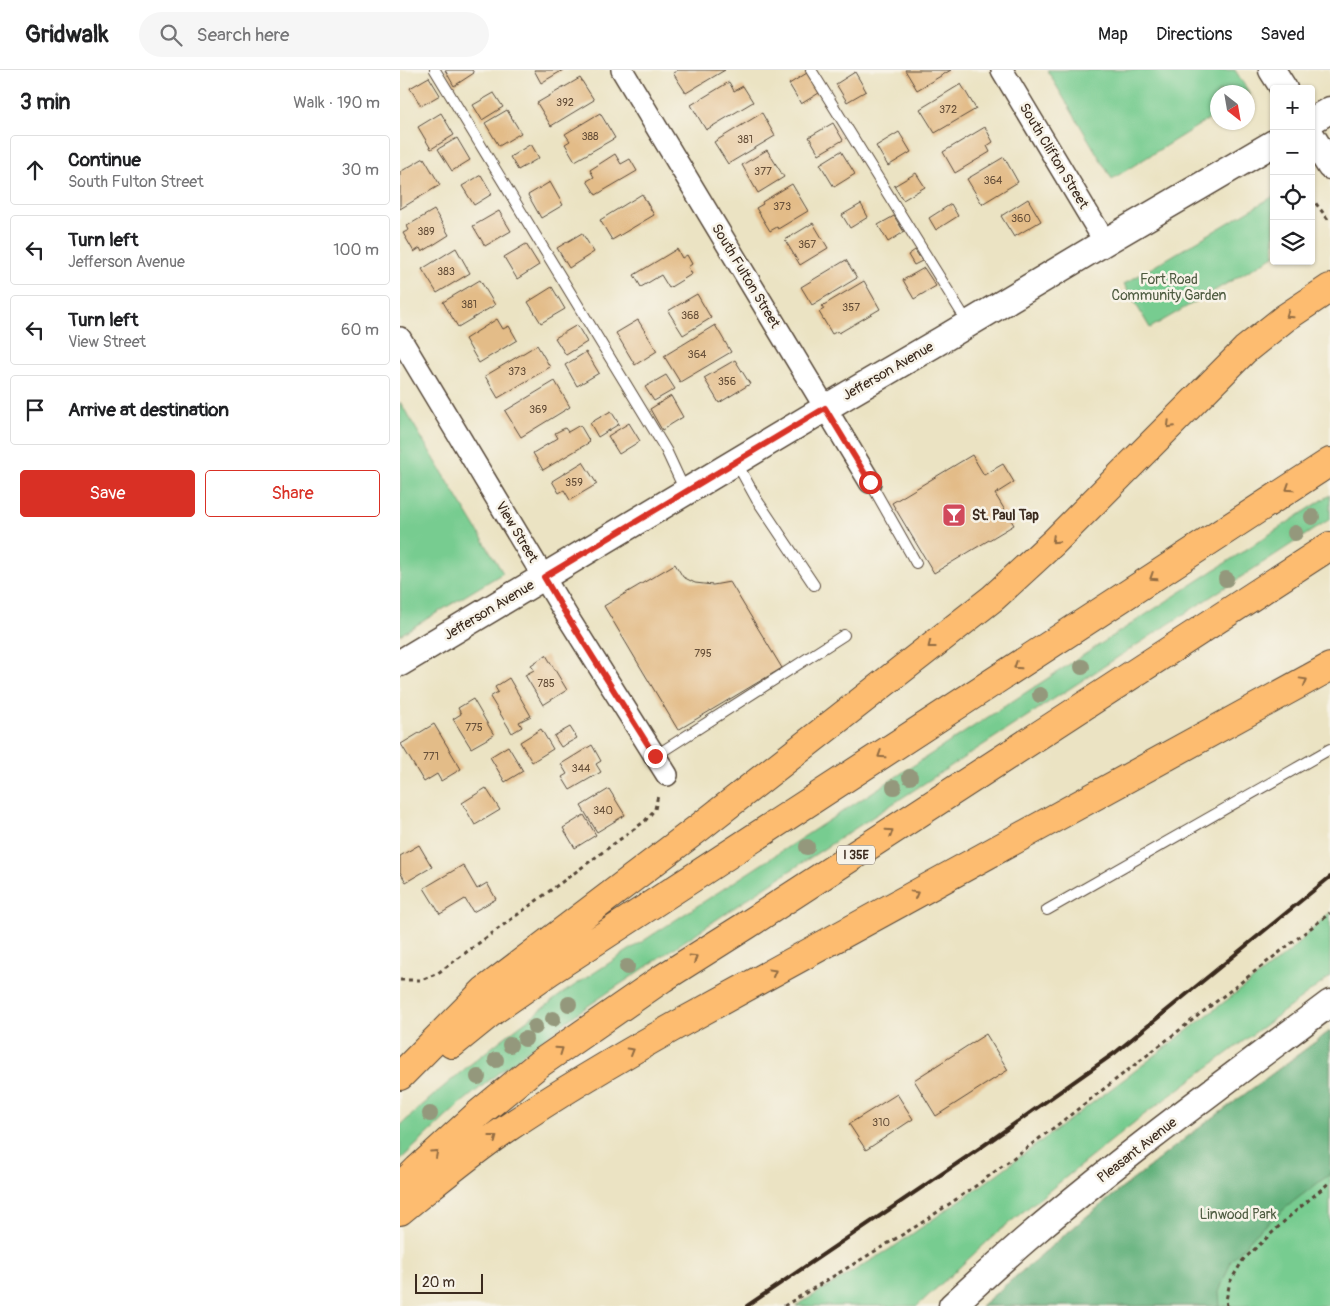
<!DOCTYPE html>
<html lang="en">
<head>
<meta charset="utf-8">
<style>
  :root { --surface:#fff; --page:#f6f6f6; --text:#202124; --muted:#757577; --line:#e0e0e0; --accent:#d93025 }
  body { margin:0; font-family:Pangolin,sans-serif; background:var(--page); color:var(--text) }
  .controls { position:absolute; right:15px; top:15px; display:grid; overflow:hidden; border-radius:5px; box-shadow:0 1px 4px #0004 }
  .controls button { width:45px; height:45px; display:grid; place-items:center; padding:0; border:0; border-bottom:1px solid var(--line); background:var(--surface); color:var(--text); font:25px sans-serif }
  .compass { position:absolute; left:810px; top:15px; width:45px; height:45px; border-radius:50%; background:var(--surface); box-shadow:0 1px 4px #0004; rotate:149deg }
  .scale { position:absolute; left:15px; bottom:12px; width:68px; box-sizing:border-box; padding-left:5px; border:2px solid #3b2a1e; border-top:0; font-size:14px; line-height:18px; white-space:nowrap; color:#3b2a1e; -webkit-text-stroke:4px #f7f3e8; paint-order:stroke }
  .stop { position:absolute; width:15px; height:15px; margin:-11px; border:4px solid #d93025; border-radius:50%; background:#fff }
  .stop.end { background:#d93025; border-color:#fff; box-shadow:0 1px 5px #0008 }
  .list { margin:0; padding:0; list-style:none }
  h2 { display:flex; justify-content:space-between; align-items:center; height:65px; margin:0; padding:0 20px; font-size:21px }
  h2 small { font-size:16px; font-weight:400; color:var(--muted) }
  .list li { display:grid; grid-template-columns:32px 1fr auto; gap:15px; align-items:center; box-sizing:border-box; height:70px; margin:0 10px 10px; padding:0 10px; border:1px solid var(--line); border-radius:5px }
  .list b { display:block; font-size:19px; white-space:nowrap }
  .list p { margin:0; font-size:16px; white-space:nowrap; color:var(--muted) }
  .list em { font-size:16px; font-style:normal; color:var(--muted) }
  .actions { display:flex; gap:10px; padding:15px 20px }
  .actions a { flex:1; padding:11px 0; border:1px solid var(--accent); border-radius:5px; text-align:center; font-size:18px; color:var(--accent) }
  .actions .main { background:var(--accent); color:#fff }
  .icon { flex:none; width:28px; height:28px; fill:none; stroke:currentColor; stroke-width:2; stroke-linecap:round; stroke-linejoin:round }
  .map { position:relative; flex:none; width:930px; height:1236px; overflow:hidden }
  header { display:flex; align-items:center; gap:30px; box-sizing:border-box; height:70px; padding:0 25px; background:var(--surface); border-bottom:1px solid var(--line) }
  header strong { font-size:24px }
  nav { display:flex; gap:28px; margin-inline-start:auto; font-size:18px }
  .search { width:350px; height:45px; background:var(--page); display:flex; align-items:center; gap:12px; box-sizing:border-box; padding:0 18px; border-radius:28px; color:var(--muted); font-size:19px }
  main { display:flex }
  aside { flex:1; background:var(--surface) }
  .map>svg:first-child { display:block }
  .green { fill:#77cc90; stroke:#597b57 }
  .forest { fill:#61b07a; stroke:#4e6d4c }
  .building { fill:#e3bc88 }
  .lines { fill:none; stroke-linecap:round; stroke-linejoin:round }
  .service-casing { stroke:#554637; stroke-width:12 }
  .minor-casing { stroke:#554637; stroke-width:24 }
  .tertiary-casing { stroke:#554637; stroke-width:29 }
  .motorway-casing { stroke:#554637; stroke-width:30 }
  .path { stroke:#554637; stroke-width:3; stroke-dasharray:4 4; stroke-linecap:butt }
  .service { stroke:#fff; stroke-width:10 }
  .minor { stroke:#fff; stroke-width:21 }
  .tertiary { stroke:#fff; stroke-width:26 }
  .motorway { stroke:#fdbc70; stroke-width:28 }
  .rail { stroke:#3b2a1e; stroke-width:4 }
  .tree { fill:#94987b }
  .oneway { stroke:#926c43 }
  .route { stroke:#d93025; stroke-width:6 }
  .labels { text-anchor:middle; dominant-baseline:central; stroke-width:5; stroke-linejoin:round; paint-order:stroke }
  .number-label { font-size:11px; fill:#654e38 }
  .shield { fill:#f7f3e8; stroke:#73665b; stroke-width:1 }
  .shield-label { font-size:12px; font-weight:bold; fill:#3b2a1e }
  .street-label { font-size:14px; fill:#3b2a1e; stroke:#f7f3e8 }
  .park-label { font-size:14px; fill:#4d5b40; stroke:#f7f3e8 }
  .poi-label { font-size:14px; font-weight:bold; fill:#3b2a1e; stroke:#f7f3e8; text-anchor:start }
</style>
</head>
<body>
<header>
<strong>Gridwalk</strong>
<div class="search"><svg class="icon" aria-label="search" viewBox="0 0 24 24"><circle cx="10" cy="10" r="6"/><path d="M15 15l6 6"/></svg>Search here</div>
<nav><a>Map</a><a>Directions</a><a>Saved</a></nav>
</header>
<main>
<aside>
<h2>3 min<small>Walk · 190 m</small></h2>
<ul class="list">
<li><svg class="icon" aria-label="ahead" viewBox="0 0 24 24"><path d="M12 20V5M6 11l6-6 6 6"/></svg><div><b>Continue</b><p>South Fulton Street</p></div><em>30 m</em></li>
<li><svg class="icon" aria-label="left" viewBox="0 0 24 24"><path d="M17 20v-9H6M10 6l-5 5 5 5"/></svg><div><b>Turn left</b><p>Jefferson Avenue</p></div><em>100 m</em></li>
<li><svg class="icon" aria-label="left" viewBox="0 0 24 24"><path d="M17 20v-9H6M10 6l-5 5 5 5"/></svg><div><b>Turn left</b><p>View Street</p></div><em>60 m</em></li>
<li><svg class="icon" aria-label="arrive" viewBox="0 0 24 24"><path d="M6 21V4h12l-3 4 3 4H6"/></svg><div><b>Arrive at destination</b></div></li>
</ul>
<div class="actions"><a class="main">Save</a><a>Share</a></div>
</aside>
<div class="map">
<svg width="930" height="1236" viewBox="0 0 930 1236">
  <rect width="100%" height="100%" fill="#f7f3e8"/>
  <filter id="ink" filterUnits="userSpaceOnUse"><feTurbulence type="fractalNoise" baseFrequency=".02" numOctaves="2"/><feDisplacementMap in="SourceGraphic" scale="10" xChannelSelector="R" yChannelSelector="G"/><feConvolveMatrix kernelMatrix="1 2 1 2 8 2 1 2 1" color-interpolation-filters="sRGB"/></filter>
  <filter id="wash" filterUnits="userSpaceOnUse"><feTurbulence type="fractalNoise" baseFrequency=".0096" numOctaves="4" result="noise"/><feDisplacementMap in="SourceGraphic" scale="20" xChannelSelector="R" yChannelSelector="G"/><feGaussianBlur stdDeviation="1.12" result="paint"/><feColorMatrix in="noise" values="0 0 0 0 0 0 0 0 0 0 0 0 0 0 0 0 0 1.4 0 .05"/><feComposite in="paint" operator="in"/></filter>
  <g filter="url(#wash)">
    <rect width="100%" height="100%" fill="#ebe3c3"/>
    <path class="green" d="M647,0H835L850,24L848,26V22H818L817,44L712,109Z
      M874,126V186L750,258L724,214Z
      M0,332L103,503L0,565Z
      M930,425V449L356,823L179,942L106,997L60,1034L0,1090V1056C51,1007 107,965 163,923Z
      M930,842V907L741,1047L599,1161L517,1236H396L495,1176L589,1110L727,1007L888,883Z
      M930,961V1236H581L686,1147L787,1067Z"/>
    <path class="forest" d="M930,961V1104L894,1131L857,1162L831,1191L819,1222L820,1236H581L686,1147L787,1067Z"/>
    <g id="blocks">
      <path class="building" d="M45,0H72L74,3L54,16Z
        M134,0H163L141,13Z
        M278,0H325L286,23L273,3Z
        M505,0H551L517,20Z
        M455,2L466,21L447,32L436,14Z
        M407,3L419,23L401,34L389,14Z
        M29,7L40,25L21,36L10,18Z
        M180,8L194,30L151,56L137,33Z
        M329,12L334,21L343,16L353,32L306,60L291,35Z
        M561,14L576,39L535,63L520,39Z
        M94,23L103,37L82,50L73,35Z
        M107,40L121,63L99,76L85,53Z
        M41,43L54,65L31,79L18,57Z
        M200,43L215,68L175,91L165,74L170,71L165,64Z
        M362,43L375,66L328,94L314,72Z
        M433,53L443,70L419,84L409,67Z
        M585,57L593,72L587,76L590,82L555,103L543,82Z
        M499,62L511,82L488,96L476,76Z
        M57,68L70,90L52,101L38,79Z
        M131,74L139,88L118,100L110,87Z
        M367,80L384,107L358,123L342,95Z
        M441,81L455,104L434,117L420,94Z
        M215,84L221,94L230,89L237,101L196,125L187,111L194,107L190,100Z
        M604,87L618,112L582,134L567,109Z
        M24,88L40,115L0,139V102Z
        M516,103L525,117L503,130L494,116Z
        M81,105L92,124L74,135L62,116Z
        M150,112L163,135L141,148L128,125Z
        M392,114L408,141L378,159L377,157L370,161L356,138L363,134L362,132Z
        M242,124L254,145L212,170L200,150Z
        M628,129L641,151L614,167L601,146Z
        M461,134L468,147L450,158L442,145Z
        M551,134L558,146L536,160L529,148Z
        M34,140L49,165L22,182L20,178L14,182L3,163L9,160L7,156Z
        M99,141L111,161L85,176L73,156Z
        M494,146L504,162L488,172L478,155Z
        M413,153L428,178L400,195L385,170Z
        M182,163L194,182L169,198L157,178Z
        M126,174L139,195L117,209L104,187Z
        M56,178L70,203L37,223L22,199Z
        M277,179L282,188L287,185L292,194L288,197L292,204L269,218L261,205L241,217L234,205Z
        M515,180L522,191L514,195L508,185Z
        M446,190L457,208L412,235L401,217Z
        M524,198L536,216L514,229L503,210Z
        M80,210L95,235L58,257L43,232Z
        M464,211L480,239L439,263L438,261L432,264L419,242L424,239L422,236Z
        M152,217L165,239L141,253L128,232Z
        M297,224L311,248L283,265L268,241Z
        M97,249L103,259L109,256L117,270L79,293L65,269Z
        M238,250L257,281L235,295L216,263Z
        M177,255L187,272L166,285L155,268Z
        M315,255L331,282L280,312L264,286Z
        M137,275L150,297L98,328L85,306Z
        M186,282L199,303L177,316L165,295Z
        M335,290L350,314L319,333L304,308Z
        M266,305L275,319L254,331L245,317Z
        M155,311L170,337L121,367L105,341Z
        M271,326L283,347L262,360L250,339Z
        M211,341L219,354L198,367L190,353Z
        M229,353L240,371L219,384L208,366Z
        M180,355L190,372L143,400L133,383L158,368L155,363L165,358L168,362Z
        M572,385L584,405L603,394L614,412L595,424L614,455L534,503L492,433Z
        M183,392L197,414L170,430L164,420L159,423L152,411Z
        M275,494L283,507L295,513L313,515L330,512L382,598L278,660L204,536Z
        M146,585L167,620L143,635L125,605L134,600L131,595Z
        M109,608L131,646L119,652L122,657L112,663L90,627L98,622L95,617Z
        M73,629L94,665L71,678L53,649L61,644L58,638Z
        M34,654L61,699L41,711L37,704L24,712L1,674Z
        M170,657L177,668L161,677L154,666Z
        M141,659L153,679L132,692L120,672Z
        M192,675L201,691L196,694L201,702L170,720L162,707L167,704L161,694Z
        M108,676L123,701L105,712L90,687Z
        M86,718L100,740L75,755L62,733Z
        M209,719L225,745L197,762L181,736Z
        M184,745L196,765L175,778L163,758Z
        M19,775L32,797L6,812L0,802V786Z
        M63,795L77,819L87,813L96,829L73,842L65,829L40,844L24,818Z
        M586,964L608,1000L536,1046L514,1010Z
        M497,1024L513,1049L466,1080L449,1054Z"/>
    </g>
  </g>
  <g filter="url(#ink)">
    <use href="#blocks" fill-opacity="0" stroke="#554637" stroke-width="1"/>
    <g class="lines">
      <g class="service-casing">
        <path id="service" d="M35,0L266,380L285,421
          M411,0L568,253
          M336,392L357,430L414,515
          M470,412L516,493
          M255,686L444,565
          M647,840L930,679"/>
      </g>
      <g class="minor-casing">
        <path id="minor" d="M222,0L470,412
          M602,0L705,172
          M0,268L167,546L267,705"/>
      </g>
      <g class="tertiary-casing">
        <path id="tertiary" d="M872,0L884,19
          M911,51L930,40
          M911,65L930,96
          M0,593L449,324L543,269L705,172L874,73
          M552,1236C578,1212 604,1188 631,1165C727,1083 829,1009 930,933"/>
      </g>
      <g class="motorway-casing">
        <path id="motorway" d="M52,974L94,940L150,901L930,392
          M0,1006L84,921L300,757L593,528L654,472L845,280L885,248L930,218
          M0,1117L18,1099L77,1045L139,994L263,908L347,855L930,476
          M0,1141C35,1113 69,1084 106,1059C162,1021 220,987 279,954L930,597"/>
      </g>
      <path class="path" d="M911,127L930,152
        M0,910H21L38,903L245,751L255,739L258,725
        M384,1236L520,1154L577,1115L660,1053L930,843
        M827,1236L826,1230L830,1212L843,1190L890,1146L930,1112"/>
      <use href="#service" class="service"/>
      <use href="#minor" class="minor"/>
      <use href="#tertiary" class="tertiary"/>
      <use href="#motorway" class="motorway"/>
      <path class="rail" d="M347,1236L580,1078L716,982L930,807"/>
    </g>
    <g class="tree">
      <circle cx="912" cy="447" r="8"/>
      <circle cx="895" cy="463" r="8"/>
      <circle cx="826" cy="509" r="8"/>
      <circle cx="682" cy="597" r="8"/>
      <circle cx="640" cy="625" r="8"/>
      <circle cx="510" cy="707" r="8"/>
      <circle cx="494" cy="717" r="8"/>
      <circle cx="407" cy="777" r="8"/>
      <circle cx="227" cy="897" r="8"/>
      <circle cx="169" cy="934" r="8"/>
      <circle cx="153" cy="949" r="8"/>
      <circle cx="135" cy="957" r="8"/>
      <circle cx="125" cy="969" r="8"/>
      <circle cx="110" cy="975" r="8"/>
      <circle cx="96" cy="990" r="8"/>
      <circle cx="78" cy="1007" r="8"/>
      <circle cx="30" cy="1044" r="8"/>
    </g>
    <defs><path id="oneway-chevron" d="M-2-3.5L2.5 0L-2 3.5" fill="none" stroke-width="1.6" stroke-linecap="round" stroke-linejoin="round" transform="scale(1.25)"/></defs>
    <g class="oneway">
      <use href="#oneway-chevron" transform="translate(889 245) rotate(145)"/>
      <use href="#oneway-chevron" transform="translate(770 355) rotate(135)"/>
      <use href="#oneway-chevron" transform="translate(889 418) rotate(147)"/>
      <use href="#oneway-chevron" transform="translate(655 470) rotate(136)"/>
      <use href="#oneway-chevron" transform="translate(753 507) rotate(147)"/>
      <use href="#oneway-chevron" transform="translate(531 575) rotate(142)"/>
      <use href="#oneway-chevron" transform="translate(617 596) rotate(147)"/>
      <use href="#oneway-chevron" transform="translate(904 611) rotate(-29)"/>
      <use href="#oneway-chevron" transform="translate(481 685) rotate(147)"/>
      <use href="#oneway-chevron" transform="translate(490 762) rotate(-33)"/>
      <use href="#oneway-chevron" transform="translate(515 824) rotate(-29)"/>
      <use href="#oneway-chevron" transform="translate(294 888) rotate(-32)"/>
      <use href="#oneway-chevron" transform="translate(373 902) rotate(-29)"/>
      <use href="#oneway-chevron" transform="translate(160 980) rotate(-35)"/>
      <use href="#oneway-chevron" transform="translate(231 981) rotate(-30)"/>
      <use href="#oneway-chevron" transform="translate(94 1068) rotate(-37)"/>
      <use href="#oneway-chevron" transform="translate(35 1083) rotate(-42)"/>
    </g>
  </g>
  <g class="lines" filter="url(#ink)">
    <path class="route" d="M255,686L167,546L144,507L425,338L470,412"/>
  </g>
  <defs>
    <g id="bar-square" transform="scale(1.25)"><rect x="-9" y="-9" width="18" height="18" rx="4" fill="#d1495b" stroke="#f7f3e8"/><path d="M-6-5H6L.8 .8V4.5H3.5V6h-7V4.5H-.8V.8Z" fill="#fff"/></g>
  </defs>
  <g fill-rule="evenodd">
    <use href="#bar-square" x="554" y="445"/>
  </g>
  <g class="labels">
    <g class="number-label">
      <text x="165" y="32">392</text>
      <text x="548" y="39">372</text>
      <text x="190" y="66">388</text>
      <text x="345" y="69">381</text>
      <text x="363" y="101">377</text>
      <text x="593" y="110">364</text>
      <text x="382" y="136">373</text>
      <text x="621" y="148">360</text>
      <text x="26" y="161">389</text>
      <text x="407" y="174">367</text>
      <text x="46" y="201">383</text>
      <text x="69" y="234">381</text>
      <text x="451" y="237">357</text>
      <text x="290" y="245">368</text>
      <text x="297" y="284">364</text>
      <text x="117" y="301">373</text>
      <text x="327" y="311">356</text>
      <text x="138" y="339">369</text>
      <text x="174" y="412">359</text>
      <text x="303" y="583">795</text>
      <text x="146" y="613">785</text>
      <text x="74" y="657">775</text>
      <text x="31" y="686">771</text>
      <text x="181" y="698">344</text>
      <text x="203" y="740">340</text>
      <text x="481" y="1052">310</text>
    </g>
    <rect class="shield" x="437" y="775.5" width="38" height="19" rx="4"/>
    <g class="shield-label">
      <text x="456" y="785">I 35E</text>
    </g>
    <g class="street-label">
      <text transform="translate(654 86) rotate(59)">South Clifton Street</text>
      <text transform="translate(346 206) rotate(59)">South Fulton Street</text>
      <text transform="translate(488 301) rotate(-30)">Jefferson Avenue</text>
      <text transform="translate(117 462) rotate(59)">View Street</text>
      <text transform="translate(89 540) rotate(-31)">Jefferson Avenue</text>
      <text transform="translate(737 1080) rotate(-38)">Pleasant Avenue</text>
    </g>
    <g class="park-label">
      <text x="769" y="209">Fort Road<tspan x="769" dy="16">Community Garden</tspan></text>
      <text x="838" y="1144">Linwood Park</text>
    </g>
    <g class="poi-label">
      <text x="572" y="445">St. Paul Tap</text>
    </g>
  </g>
</svg>
<div class="controls">
<button>+</button>
<button>−</button>
<button><svg class="icon" aria-label="locate" viewBox="0 0 24 24"><circle cx="12" cy="12" r="6"/><path d="M12 2v4M12 18v4M2 12h4M18 12h4"/></svg></button>
<button><svg class="icon" aria-label="layers" viewBox="0 0 24 24"><path d="M12 4l9 5-9 5-9-5zM3 14l9 5 9-5"/></svg></button>
</div>
<svg class="compass" viewBox="-18 -18 36 36"><path d="M0-13l5 13h-10z" fill="#e53935"/><path d="M0 13l5-13h-10z" fill="#757577"/></svg>
<div class="scale">20 m</div>
<div class="stop" style="left:470px;top:412px"></div>
<div class="stop end" style="left:255px;top:686px"></div>
</div>
</main>
</body>
</html>
